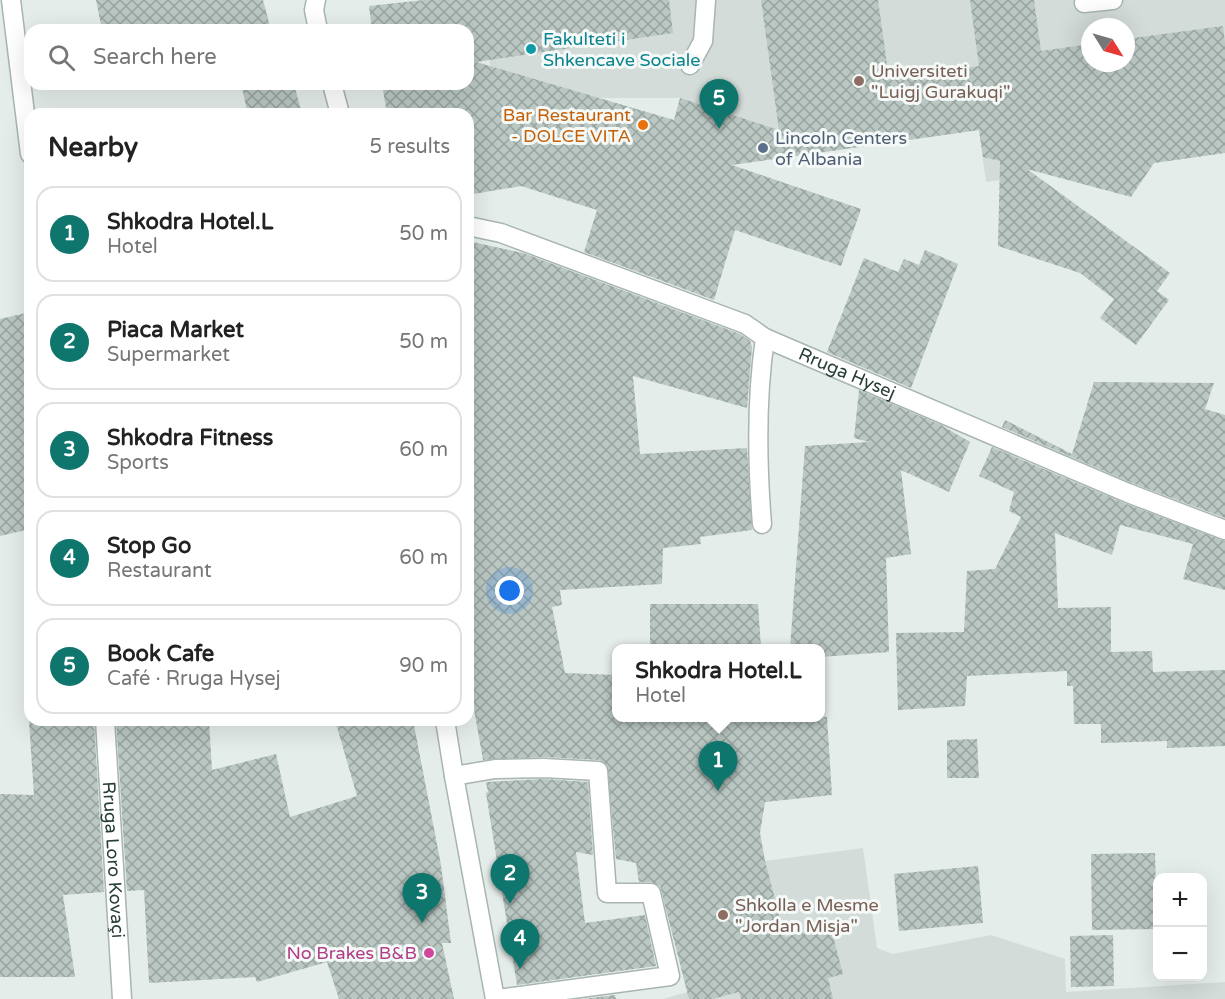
<!DOCTYPE html>
<html lang="en">
<head>
<meta charset="utf-8">
<style>
  :root { --surface:#fff; --page:#f2f2f2; --text:#222; --muted:#767676; --line:#e0e0e0; --accent:#0f766e }
  body { margin:0; font-family:"Varela Round",sans-serif; background:var(--page); color:var(--text) }
  .controls { position:absolute; right:18px; bottom:18px; display:grid; overflow:hidden; border-radius:12px; box-shadow:0 6px 24px #0002 }
  .controls button { width:54px; height:54px; display:grid; place-items:center; padding:0; border:0; border-bottom:2px solid var(--line); background:var(--surface); color:var(--text); font:30px sans-serif }
  .compass { position:absolute; left:1081px; top:18px; width:54px; height:54px; border-radius:50%; background:var(--surface); box-shadow:0 6px 24px #0002; rotate:127deg }
  .you { position:absolute; left:510px; top:591px; width:21px; height:21px; margin:-15px; border:4px solid #fff; border-radius:50%; background:#1a73e8; box-shadow:0 0 0 9px #1a73e833 }
  .badge { display:grid; place-items:center; width:39px; height:39px; border-radius:50%; background:var(--accent); color:#fff; font-size:20px; font-weight:700 }
  .pin { position:absolute; translate:-50% -50px; filter:drop-shadow(0 2px 3px #0008) }
  .pin::after { content:''; position:absolute; top:32px; width:21px; height:18px; background:inherit; clip-path:polygon(0 0,100% 0,50% 100%) }
  .popup { position:absolute; left:612px; top:644px; width:213px; height:78px; box-sizing:border-box; display:grid; place-content:center; border-radius:12px; background:var(--surface); filter:drop-shadow(0 2px 4px #0005); font-size:20px; white-space:nowrap; color:var(--muted) }
  .popup b { font-size:22px; color:var(--text) }
  .popup::after { content:''; position:absolute; left:50%; top:100%; margin-left:-12px; border:12px solid transparent; border-top-color:var(--surface) }
  .list { margin:0; padding:0; list-style:none }
  h2 { display:flex; justify-content:space-between; align-items:center; height:78px; margin:0; padding:0 24px; font-size:26px }
  h2 small { font-size:20px; font-weight:400; color:var(--muted) }
  .list li { display:grid; grid-template-columns:39px 1fr auto; gap:18px; align-items:center; box-sizing:border-box; height:96px; margin:0 12px 12px; padding:0 12px; border:2px solid var(--line); border-radius:18px }
  .list b { display:block; font-size:22px; white-space:nowrap }
  .list p { margin:0; font-size:20px; white-space:nowrap; color:var(--muted) }
  .list em { font-size:20px; font-style:normal; color:var(--muted) }
  .icon { flex:none; width:33px; height:33px; fill:none; stroke:currentColor; stroke-width:2; stroke-linecap:round; stroke-linejoin:round }
  .map { position:relative; flex:none; width:1225px; height:999px; overflow:hidden }
  .search { position:absolute; background:var(--surface); box-shadow:0 6px 24px #0002; left:24px; top:24px; width:450px; height:66px; display:flex; align-items:center; gap:15px; box-sizing:border-box; padding:0 21px; border-radius:18px; color:var(--muted); font-size:22px }
  .panel { position:absolute; background:var(--surface); box-shadow:0 6px 24px #0002; left:24px; top:108px; width:450px; height:618px; border-radius:18px }
  .map>svg:first-child { display:block }
  .built { fill:#d3dcd9; fill-rule:evenodd }
  .building { fill:url(#building-cross-hatch) }
  .lines { fill:none; stroke-linecap:round; stroke-linejoin:round }
  .minor-casing { stroke:#a8b5b1; stroke-width:21 }
  .minor { stroke:#fff; stroke-width:18 }
  .culture-dot { fill:#0f9aa8; stroke:#f5f9f7; stroke-width:2 }
  .education-dot { fill:#8d6e63; stroke:#f5f9f7; stroke-width:2 }
  .food-dot { fill:#e8710a; stroke:#f5f9f7; stroke-width:2 }
  .service-dot { fill:#5c6f8a; stroke:#f5f9f7; stroke-width:2 }
  .hotel-dot { fill:#d1479c; stroke:#f5f9f7; stroke-width:2 }
  .labels { text-anchor:middle; dominant-baseline:central; stroke-width:6; stroke-linejoin:round; paint-order:stroke }
  .culture-label { font-size:18px; fill:#0d838f; stroke:#f5f9f7; text-anchor:start }
  .education-label { font-size:18px; fill:#785e54; stroke:#f5f9f7; text-anchor:start }
  .food-label { font-size:18px; fill:#c56008; stroke:#f5f9f7; text-anchor:end }
  .service-label { font-size:18px; fill:#4e5e75; stroke:#f5f9f7; text-anchor:start }
  .street-label { font-size:18px; fill:#263d38; stroke:#f5f9f7 }
  .hotel-label { font-size:18px; fill:#b23c85; stroke:#f5f9f7; text-anchor:end }
</style>
</head>
<body>
<div class="map">
<svg width="1225" height="999" viewBox="0 0 1225 999">
  <defs>
    <pattern id="building-cross-hatch" width="8" height="8" patternUnits="userSpaceOnUse" patternTransform="scale(1.5)"><rect width="8" height="8" fill="#bac7c3"/><path d="M0 0l8 8M0 8l8-8" fill="none" stroke="#97a39f"/></pattern>
  </defs>
  <rect width="100%" height="100%" fill="#e5edea"/>
  <path class="built" d="M481,0H1225V101L1210,104L1217,154L1079,174L1024,129L1030,176L986,182L979,130L783,158L680,98H581L497,115ZM1090,27H1126V63H1090Z
    M761,840L765,861L863,848L877,948L893,954L991,935L1065,959L1066,992L1225,982V999H663L688,992L665,905L657,864Z"/>
  <path class="building" d="M96,0H263L271,30H102Z
    M424,0H669L673,33L476,62L674,120L680,98L779,130L761,0H878L889,79L979,66L970,0H1034L1041,51L1090,44V63H1126V39L1223,26L1225,43V153L1154,163L1131,197L1027,169L1170,273L1157,291L1169,300L1136,345L1100,318L1114,299L1080,273L998,246L1000,161L983,157L979,130L732,165L861,209L841,266L735,230L714,300L584,252L597,210L521,186L468,195V114H387L382,84H468V30H372L369,6Z
    M241,84H294L302,114H248Z
    M468,241L523,253L740,334L750,341L752,347L747,408L633,376L640,454L747,448L752,530L700,537L701,544L663,548L662,584L560,590L562,605L552,607L565,673L616,675V717L764,720V717H827L832,795L765,802L760,833L765,861L785,937L830,925L843,974L828,978L833,999H741L739,992L712,999H689L660,886L651,882H639L636,863L616,859L607,765L599,760L545,757L483,760L469,681L474,680L468,634Z
    M925,250L958,264L911,388L827,352L864,258L898,272L904,259L919,265Z
    M30,312V529L0,536V319Z
    M1094,382L1214,383L1205,409L1225,415V518L1132,483L1002,427L1005,420L1072,454Z
    M859,390L941,425L970,442L949,492L901,470L911,554L886,558L889,652L820,657V648H790L805,446L869,442L854,438Z
    M992,447L1124,503L1225,541V590L1183,579L1193,544L1120,525L1112,555L1055,533L1058,608L1111,607V652L1152,651L1153,672L1225,670V746L1167,748V741L1101,743V724H1074L1073,686H1067V671L967,676L965,706L898,710L896,633L964,632L967,571L995,569L1021,517L1009,511L1014,492L979,476Z
    M650,604H758L761,648H650Z
    M94,720L104,892L63,895L75,977H0V794L34,795L29,721Z
    M116,720H209L212,770L276,754L290,817L357,796L335,720H413L441,865L451,943H442L454,999H339L327,962L257,982L255,977L149,983L144,890L127,891Z
    M977,739L979,778H947V740Z
    M544,779L588,782L593,855L576,852L585,923L645,915L656,966L517,985L486,793L488,792L486,782Z
    M1155,853L1157,929L1092,930L1091,854Z
    M978,866L983,923L899,931L894,874Z
    M1113,935L1114,986L1071,987L1070,936Z
    M615,995L616,999H583Z"/>
  <g class="lines">
    <g class="minor-casing">
      <g id="minor">
        <path d="M11,0L30,154"/>
        <path d="M316,0L314,10L318,30"/>
        <path d="M1084,3L1113,0"/>
        <path d="M690,65L703,41L706,0"/>
        <path d="M332,84L340,114"/>
        <path id="s1" d="M468,226L501,233L745,324L765,338L821,362L1128,493L1225,530"/>
        <path d="M762,524C757,463 756,399 765,338"/>
        <path id="s2" d="M105,720L122,999"/>
        <path d="M445,720L454,776L495,999"/>
        <path d="M454,776L495,769L544,768L598,771L607,893H651L670,976L498,999"/>
      </g>
    </g>
    <use href="#minor" class="minor"/>
  </g>
  <circle class="culture-dot" cx="531" cy="49" r="6"/>
  <g class="education-dot">
    <circle cx="859" cy="81" r="6"/>
    <circle cx="723" cy="915" r="6"/>
  </g>
  <circle class="food-dot" cx="643" cy="125" r="6"/>
  <circle class="service-dot" cx="763" cy="148" r="6"/>
  <circle class="hotel-dot" cx="429" cy="953" r="6"/>
  <g class="labels">
    <g class="culture-label">
      <text x="543" y="39">Fakulteti i<tspan x="543" dy="21">Shkencave Sociale</tspan></text>
    </g>
    <g class="education-label">
      <text x="871" y="71">Universiteti<tspan x="871" dy="21">"Luigj Gurakuqi"</tspan></text>
      <text x="735" y="905">Shkolla e Mesme<tspan x="735" dy="21">"Jordan Misja"</tspan></text>
    </g>
    <g class="food-label">
      <text x="631" y="115">Bar Restaurant<tspan x="631" dy="21">- DOLCE VITA</tspan></text>
    </g>
    <g class="service-label">
      <text x="775" y="138">Lincoln Centers<tspan x="775" dy="21">of Albania</tspan></text>
    </g>
    <g class="street-label">
      <text stroke="none"><textPath href="#s1" startOffset="408">Rruga Hysej</textPath></text>
      <text stroke="none"><textPath href="#s2" startOffset="140">Rruga Loro Kovaçi</textPath></text>
    </g>
    <g class="hotel-label">
      <text x="417" y="953">No Brakes B&amp;B</text>
    </g>
  </g>
</svg>
<div class="controls">
<button>+</button>
<button>−</button>
</div>
<svg class="compass" viewBox="-18 -18 36 36"><path d="M0-13l5 13h-10z" fill="#e53935"/><path d="M0 13l5-13h-10z" fill="#767676"/></svg>
<div class="you"></div>
<div class="pin badge" style="left:718px;top:791px">1</div>
<div class="popup"><b>Shkodra Hotel.L</b>Hotel</div>
<div class="pin badge" style="left:510px;top:904px">2</div>
<div class="pin badge" style="left:422px;top:923px">3</div>
<div class="pin badge" style="left:520px;top:969px">4</div>
<div class="pin badge" style="left:719px;top:129px">5</div>
<div class="search"><svg class="icon" aria-label="search" viewBox="0 0 24 24"><circle cx="10" cy="10" r="6"/><path d="M15 15l6 6"/></svg>Search here</div>
<section class="panel">
<h2>Nearby<small>5 results</small></h2>
<ul class="list">
<li><span class="badge">1</span><div><b>Shkodra Hotel.L</b><p>Hotel</p></div><em>50 m</em></li>
<li><span class="badge">2</span><div><b>Piaca Market</b><p>Supermarket</p></div><em>50 m</em></li>
<li><span class="badge">3</span><div><b>Shkodra Fitness</b><p>Sports</p></div><em>60 m</em></li>
<li><span class="badge">4</span><div><b>Stop Go</b><p>Restaurant</p></div><em>60 m</em></li>
<li><span class="badge">5</span><div><b>Book Cafe</b><p>Café · Rruga Hysej</p></div><em>90 m</em></li>
</ul>
</section>
</div>
</body>
</html>
